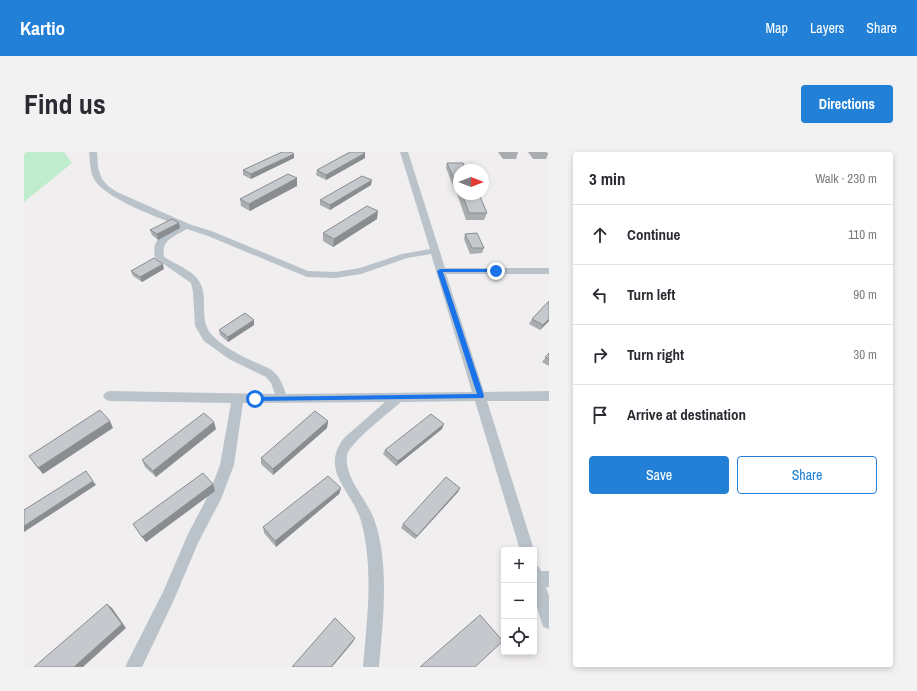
<!DOCTYPE html>
<html lang="en">
<head>
<meta charset="utf-8">
<style>
  :root { --surface:#fff; --page:#f2f2f3; --text:#2b2b33; --muted:#7c7c81; --line:#e1e1e2; --accent:#2280d6 }
  body { margin:0; font-family:"Archivo Narrow",sans-serif; background:var(--page); color:var(--text) }
  .controls { position:absolute; right:12px; bottom:12px; display:grid; overflow:hidden; border-radius:4px; box-shadow:0 2px 6px #0003 }
  .controls button { width:36px; height:36px; display:grid; place-items:center; padding:0; border:0; border-bottom:1px solid var(--line); background:var(--surface); color:var(--text); font:20px sans-serif }
  .compass { position:absolute; left:429px; top:12px; width:36px; height:36px; border-radius:50%; background:var(--surface); box-shadow:0 2px 6px #0003; rotate:90deg }
  .stop { position:absolute; width:12px; height:12px; margin:-9px; border:3px solid #1a73e8; border-radius:50%; background:#fff }
  .stop.end { background:#1a73e8; border-color:#fff; box-shadow:0 1px 4px #0008 }
  .list { margin:0; padding:0; list-style:none }
  h2 { display:flex; justify-content:space-between; align-items:center; height:52px; margin:0; padding:0 16px; font-size:17px }
  h2 small { font-size:13px; font-weight:400; color:var(--muted) }
  .list li { display:grid; grid-template-columns:26px 1fr auto; gap:12px; align-items:center; box-sizing:border-box; height:60px; padding:0 16px; border-top:1px solid var(--line) }
  .list b { display:block; font-size:15px; white-space:nowrap }
  .list em { font-size:13px; font-style:normal; color:var(--muted) }
  .actions { display:flex; gap:8px; padding:12px 16px }
  .actions a { flex:1; padding:9px 0; border:1px solid var(--accent); border-radius:4px; text-align:center; font-size:14px; color:var(--accent) }
  .actions .main { background:var(--accent); color:#fff }
  .icon { flex:none; width:22px; height:22px; fill:none; stroke:currentColor; stroke-width:2; stroke-linecap:round; stroke-linejoin:round }
  .map { position:relative; flex:none; width:525px; height:515px; overflow:hidden; border-radius:4px }
  header { display:flex; align-items:center; gap:24px; box-sizing:border-box; height:56px; padding:0 20px; background:var(--accent); color:#fff }
  header strong { font-size:19px }
  nav { display:flex; gap:22px; margin-inline-start:auto; font-size:14px }
  .intro { display:flex; align-items:center; justify-content:space-between; box-sizing:border-box; height:96px; padding:0 24px }
  h1 { margin:0; font-size:28px }
  .button { padding:10px 18px; border-radius:4px; background:var(--accent); color:#fff; font-size:14px; font-weight:700 }
  main { display:flex; gap:24px; padding:0 24px }
  aside { flex:1; background:var(--surface); border-radius:4px; box-shadow:0 2px 6px #0003 }
  .map>svg:first-child { display:block }
  .green { fill:#beeccc }
  .lines { fill:none; stroke-linecap:round; stroke-linejoin:round }
  .street { fill:#bac3ca; fill-rule:evenodd }
  .wall { fill:#a9adb0 }
  .shaded-wall { fill:#8a8d90 }
  .building { fill:#c5c9cd; stroke:#8a8d90 }
  .route { fill:#1a73e8 }
</style>
</head>
<body>
<header>
<strong>Kartio</strong>
<nav><a>Map</a><a>Layers</a><a>Share</a></nav>
</header>
<div class="intro"><h1>Find us</h1><a class="button">Directions</a></div>
<main>
<div class="map">
<svg width="525" height="515" viewBox="0 0 525 515">
  <rect width="100%" height="100%" fill="#f0eeee"/>
  <path class="green" d="M0,0H40L48,11L0,50Z"/>
  <g class="lines">
    <path class="street" d="M65,0H73L74,16L78,27L84,34L93,40L165,72L190,80L284,119L312,120L336,116L378,102L406,97L376,0H384L421,116H525V122H422L460,240L525,239V249H463L510,398V399L496,398L451,249L377,250C366,260 326,290 323,303C320,326 343,347 350,367C366,411 359,469 355,515H339C343,468 350,416 337,369C328,338 295,319 320,286L361,250L219,251L210,313L197,347L174,391L149,450L118,515H101L139,440L164,382L184,344L196,313L207,251L85,249L81,247L79,244L81,241L85,239L251,242L247,231L242,225L205,207L180,189L171,174L169,140L167,131L131,106C127,85 140,83 156,74C135,66 80,46 70,27C66,19 66,9 65,0ZM163,77L184,84L283,125L312,126L337,122L383,106L407,102L448,240L262,242C259,234 257,227 251,221C247,216 239,214 233,211C217,204 201,196 189,184C173,168 186,146 175,129C168,118 151,112 140,105C137,87 150,85 163,77Z
      M510,412L515,415L517,419H525V435H522L525,444V477L519,475L510,445Z"/>
  </g>
  <path class="wall" d="M474,0H494L492,7H479Z
    M504,0H525L522,7H509Z
    M270,6L227,27L219,23V18Z
    M341,6L302,28L292,23L293,18Z
    M423,11L435,18V42H455L463,61L460,68H442L431,36H430L422,16Z
    M347,33L306,58L296,53V48Z
    M273,34L226,59L217,54L216,47Z
    M353,67L309,95L299,89V81Z
    M155,71L156,76L134,88L128,83L126,78Z
    M441,82L460,96L458,101L446,102L440,87Z
    M140,117L118,130L109,124L107,119Z
    M525,149V169L516,178L505,172L508,167Z
    M230,173L204,190L196,183L195,178Z
    M525,201V214L518,210Z
    M304,269L303,276L249,323L237,312V306Z
    M192,277L132,325L121,315L118,308Z
    M418,277L372,314L359,302L361,298Z
    M189,332L191,339L122,390L109,372Z
    M317,336L315,342L252,395L240,381L239,375Z
    M436,336L434,340L391,387L377,376L379,372Z"/>
  <path class="shaded-wall" d="M341,1V6L302,28V23Z
    M270,2V6L227,27V22Z
    M273,26V34L226,59L225,52Z
    M348,28L347,33L306,58V53Z
    M354,59L353,67L309,95L310,87Z
    M155,71L156,76L134,88L133,82Z
    M139,112L140,117L118,130L116,125Z
    M525,167V169L516,178L519,173Z
    M230,168V173L204,190V185Z
    M86,269L89,276L19,322L14,316Z
    M304,269L303,276L249,323V317Z
    M190,270L192,277L132,325L129,319Z
    M420,272L418,277L372,314L374,309Z
    M69,329L72,333L0,380V374Z
    M189,332L191,339L122,390L118,385Z
    M317,336L315,342L252,395L251,389Z
    M436,336L434,340L391,387L393,384Z
    M83,452L88,456L102,476L59,515H50Z
    M331,486L329,490L308,515H307Z"/>
  <path class="building" d="M258,0H267L270,2L227,22L219,18Z
    M326,0H339L341,1L302,23L293,18Z
    M423,11H439L442,18H435V29H433L432,31Z
    M264,22L273,26L225,52L216,47Z
    M338,24L348,28L306,53L296,48Z
    M433,29H435V35Z
    M438,42H455L463,61H445Z
    M343,54L354,59L310,87L299,81Z
    M148,67L155,71L133,82L126,78Z
    M453,81L460,96H448L441,82Z
    M130,106L139,112L116,125L107,119Z
    M525,149V167L519,173L508,167Z
    M221,161L230,168L204,185L195,178Z
    M525,201V207L521,205Z
    M76,258L86,269L14,316L5,304Z
    M291,259L304,269L249,317L237,306Z
    M180,261L190,270L129,319L118,308Z
    M407,262L420,272L374,309L361,298Z
    M62,319L69,329L0,374V358Z
    M179,321L189,332L118,385L109,372Z
    M304,324L317,336L251,389L239,375Z
    M422,325L436,336L393,384L379,372Z
    M83,452L98,472L50,515H10Z
    M456,463L479,489L451,515H396Z
    M311,466L331,486L307,515H268Z"/>
  <path class="route" d="M472,117L475,119L474,120H419L460,244L459,246L229,249V245H231L453,242L413,119L416,117Z"/>
</svg>
<div class="controls">
<button>+</button>
<button>−</button>
<button><svg class="icon" aria-label="locate" viewBox="0 0 24 24"><circle cx="12" cy="12" r="6"/><path d="M12 2v4M12 18v4M2 12h4M18 12h4"/></svg></button>
</div>
<svg class="compass" viewBox="-18 -18 36 36"><path d="M0-13l5 13h-10z" fill="#e53935"/><path d="M0 13l5-13h-10z" fill="#7c7c81"/></svg>
<div class="stop" style="left:231px;top:247px"></div>
<div class="stop end" style="left:472px;top:119px"></div>
</div>
<aside>
<h2>3 min<small>Walk · 230 m</small></h2>
<ul class="list">
<li><svg class="icon" aria-label="ahead" viewBox="0 0 24 24"><path d="M12 20V5M6 11l6-6 6 6"/></svg><div><b>Continue</b></div><em>110 m</em></li>
<li><svg class="icon" aria-label="left" viewBox="0 0 24 24"><path d="M17 20v-9H6M10 6l-5 5 5 5"/></svg><div><b>Turn left</b></div><em>90 m</em></li>
<li><svg class="icon" aria-label="right" viewBox="0 0 24 24"><path d="M7 20v-9h11M14 6l5 5-5 5"/></svg><div><b>Turn right</b></div><em>30 m</em></li>
<li><svg class="icon" aria-label="arrive" viewBox="0 0 24 24"><path d="M6 21V4h12l-3 4 3 4H6"/></svg><div><b>Arrive at destination</b></div></li>
</ul>
<div class="actions"><a class="main">Save</a><a>Share</a></div>
</aside>
</main>
</body>
</html>
